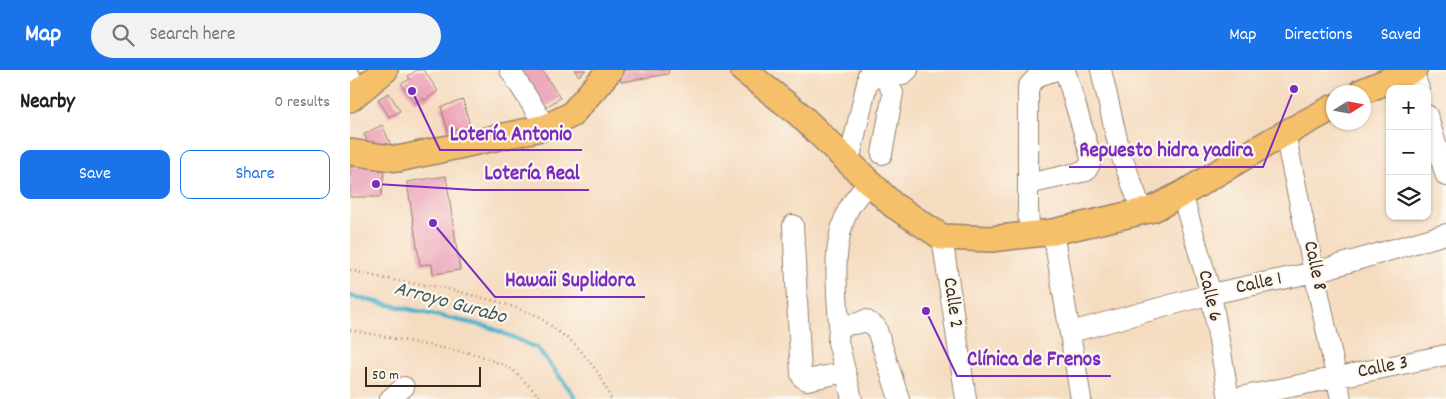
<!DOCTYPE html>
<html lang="en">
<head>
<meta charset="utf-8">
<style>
  :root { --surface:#fff; --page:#f2f2f2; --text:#202124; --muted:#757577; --line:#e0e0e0; --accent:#1a73e8 }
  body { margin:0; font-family:Dekko,sans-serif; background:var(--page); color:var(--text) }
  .controls { position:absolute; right:15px; top:15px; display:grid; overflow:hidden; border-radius:10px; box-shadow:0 1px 4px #0004 }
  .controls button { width:45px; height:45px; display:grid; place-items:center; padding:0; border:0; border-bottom:1px solid var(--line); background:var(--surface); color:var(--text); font:25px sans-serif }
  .compass { position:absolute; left:976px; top:15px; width:45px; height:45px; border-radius:50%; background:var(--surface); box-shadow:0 1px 4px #0004; rotate:79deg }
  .scale { position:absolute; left:15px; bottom:12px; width:116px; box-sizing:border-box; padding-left:5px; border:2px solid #3b2a1e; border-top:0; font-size:14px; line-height:18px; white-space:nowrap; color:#3b2a1e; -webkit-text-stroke:4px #fbf7ec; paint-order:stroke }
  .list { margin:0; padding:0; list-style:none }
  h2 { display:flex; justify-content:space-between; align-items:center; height:65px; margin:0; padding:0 20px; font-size:21px }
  h2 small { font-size:16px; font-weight:400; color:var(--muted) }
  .actions { display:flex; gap:10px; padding:15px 20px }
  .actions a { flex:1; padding:11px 0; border:1px solid var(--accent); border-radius:10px; text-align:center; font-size:18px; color:var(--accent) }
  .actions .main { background:var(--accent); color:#fff }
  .icon { flex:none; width:28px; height:28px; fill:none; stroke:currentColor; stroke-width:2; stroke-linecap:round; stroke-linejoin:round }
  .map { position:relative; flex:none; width:1096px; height:329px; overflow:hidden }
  header { display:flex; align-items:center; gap:30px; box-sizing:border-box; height:70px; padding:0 25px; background:var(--accent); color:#fff }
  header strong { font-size:24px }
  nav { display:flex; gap:28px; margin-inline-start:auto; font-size:18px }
  .search { width:350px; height:45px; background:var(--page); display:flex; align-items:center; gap:12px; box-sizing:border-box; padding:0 18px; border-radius:28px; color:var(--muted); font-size:19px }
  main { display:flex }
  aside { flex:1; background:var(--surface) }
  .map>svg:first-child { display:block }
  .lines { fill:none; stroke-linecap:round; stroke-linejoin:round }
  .stream { stroke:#4fb1ce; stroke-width:4.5 }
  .building { fill:#ea98b2 }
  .minor-casing { stroke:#98826e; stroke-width:22 }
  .major-casing { stroke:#98826e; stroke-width:28 }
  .path { stroke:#98826e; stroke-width:2.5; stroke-dasharray:1 4; stroke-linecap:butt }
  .minor { stroke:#fff; stroke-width:20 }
  .major { stroke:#f6c06b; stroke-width:25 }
  .labels { text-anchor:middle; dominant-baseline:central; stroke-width:4.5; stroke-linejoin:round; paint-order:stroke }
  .street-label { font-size:20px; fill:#3b2a1e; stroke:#fbf7ec }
  .water-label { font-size:21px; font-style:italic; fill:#42595c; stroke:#fbf7ec }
  .leader { fill:none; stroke:#7b2cbf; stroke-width:2 }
  .callout-dot { fill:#7b2cbf; stroke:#fbf7ec; stroke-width:2 }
  .callout-label { font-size:21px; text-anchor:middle; font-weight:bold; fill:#7b2cbf; stroke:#fbf7ec; stroke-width:4.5; stroke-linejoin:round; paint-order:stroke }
</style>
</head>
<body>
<header>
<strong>Map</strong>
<div class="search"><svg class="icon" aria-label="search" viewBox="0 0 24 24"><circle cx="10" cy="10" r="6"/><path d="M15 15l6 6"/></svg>Search here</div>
<nav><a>Map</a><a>Directions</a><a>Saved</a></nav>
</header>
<main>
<aside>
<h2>Nearby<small>0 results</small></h2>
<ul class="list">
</ul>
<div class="actions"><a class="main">Save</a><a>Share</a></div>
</aside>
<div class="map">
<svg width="1096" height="329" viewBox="0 0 1096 329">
  <rect width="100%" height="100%" fill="#fbf7ec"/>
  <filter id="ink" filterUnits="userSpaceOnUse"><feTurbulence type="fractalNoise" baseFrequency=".02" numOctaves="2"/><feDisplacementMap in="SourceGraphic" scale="10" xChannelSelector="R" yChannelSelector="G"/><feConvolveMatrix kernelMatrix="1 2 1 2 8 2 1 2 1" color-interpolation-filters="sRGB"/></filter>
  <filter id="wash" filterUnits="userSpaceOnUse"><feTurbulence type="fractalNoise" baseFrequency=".0096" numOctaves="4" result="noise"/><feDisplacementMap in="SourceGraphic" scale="20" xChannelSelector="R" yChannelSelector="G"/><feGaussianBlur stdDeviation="1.12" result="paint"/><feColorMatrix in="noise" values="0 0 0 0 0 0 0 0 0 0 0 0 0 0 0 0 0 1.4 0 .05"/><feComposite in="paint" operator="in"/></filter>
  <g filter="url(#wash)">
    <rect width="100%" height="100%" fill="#f5dbbf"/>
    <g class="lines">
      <path class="stream" d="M0,226L139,257L187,278L223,324L225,329"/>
    </g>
    <g id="blocks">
      <path class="building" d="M67,0H74L88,21L74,31L73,28L65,33L51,14L60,9L58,6Z
        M164,0H192L210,28L188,42Z
        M224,0H236L229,6Z
        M270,0H319L318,4L271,12Z
        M39,23L50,41L39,47L28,29Z
        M113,30L120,56L98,62L91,37Z
        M32,55L43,79L22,81L14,64Z
        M18,96L34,102L31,127H0V97Z
        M96,106L110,200L83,204L82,194L70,195L57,112Z"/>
    </g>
  </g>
  <g filter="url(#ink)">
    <use href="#blocks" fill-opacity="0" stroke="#98826e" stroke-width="1"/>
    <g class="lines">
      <g class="minor-casing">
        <path id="minor" d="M160,0L196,57
          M751,0L770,82L792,141
          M1063,0L1069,19
          M518,5L536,9L543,23L532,84
          M0,6L6,24
          M536,9L553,4L558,0
          M1077,45L1096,106
          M935,64L991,329
          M499,91L520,0
          M678,114L736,101L740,94L741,87L715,0
          M832,124L861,224L879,329
          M443,155L451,304L453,308L457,310L495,302
          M703,162L731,329
          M680,165L678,140V17L688,6L706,0
          M592,167L616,329
          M489,256C487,217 481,177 498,140C503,130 512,121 519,112
          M721,262L861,224L965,202L1096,164
          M40,329L54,317
          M502,329L488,272L489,256L509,253L515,250L526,257L549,329
          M881,329L1096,285"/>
      </g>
      <g class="major-casing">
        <path id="major" d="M393,0L449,44L543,135L592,167L641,169L703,162L803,139L832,124L921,71L984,37
          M1011,22L1064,0
          M0,29L35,0
          M0,82L48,89L196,57L221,45L260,0"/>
      </g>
      <path class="path" d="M0,200L36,209L94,218L152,233L188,246L226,275L249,304L261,329
        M0,260L129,285L162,299L189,326L191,329"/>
      <use href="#minor" class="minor"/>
      <use href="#major" class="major"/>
    </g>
  </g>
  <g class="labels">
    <g class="street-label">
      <text transform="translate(964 196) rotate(78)">Calle 8</text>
      <text transform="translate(909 214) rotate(-12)">Calle 1</text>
      <text transform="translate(859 226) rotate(77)">Calle 6</text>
      <text transform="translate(602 233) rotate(82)">Calle 2</text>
      <text transform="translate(1033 298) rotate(-11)">Calle 3</text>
    </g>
    <g class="water-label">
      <text transform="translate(100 234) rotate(15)">Arroyo Gurabo</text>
    </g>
  </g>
  <path class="leader" d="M62 21L90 80H232M944 19L913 97H719M26 114L124 120H239M83 153L145 227H295M576 241L607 306H761"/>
  <g class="callout-dot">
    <circle cx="62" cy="21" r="5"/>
    <circle cx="944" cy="19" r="5"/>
    <circle cx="26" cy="114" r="5"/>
    <circle cx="83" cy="153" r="5"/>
    <circle cx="576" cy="241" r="5"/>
  </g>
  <g class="callout-label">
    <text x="161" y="70">Lotería Antonio</text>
    <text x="816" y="86">Repuesto hidra yadira</text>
    <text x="182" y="109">Lotería Real</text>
    <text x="220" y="216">Hawaii Suplidora</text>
    <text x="684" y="295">Clínica de Frenos</text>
  </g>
</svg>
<div class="controls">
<button>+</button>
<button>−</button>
<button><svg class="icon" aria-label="layers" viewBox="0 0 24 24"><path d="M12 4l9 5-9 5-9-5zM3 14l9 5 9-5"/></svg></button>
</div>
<svg class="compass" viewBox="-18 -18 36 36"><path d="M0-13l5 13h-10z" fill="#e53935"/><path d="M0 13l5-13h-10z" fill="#757577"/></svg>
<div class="scale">50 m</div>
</div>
</main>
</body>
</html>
